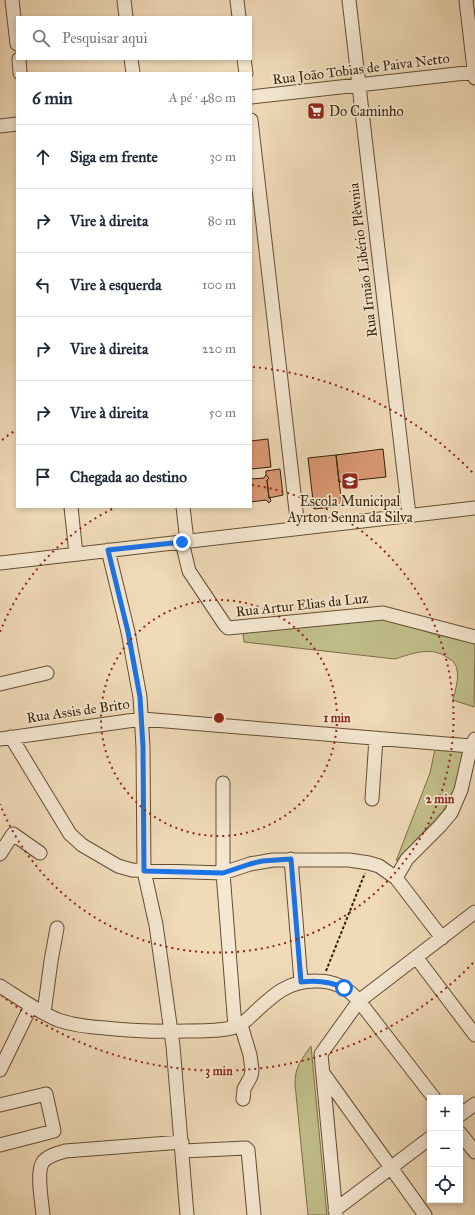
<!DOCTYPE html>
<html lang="pt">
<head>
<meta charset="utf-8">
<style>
  :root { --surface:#fff; --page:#f2f2f3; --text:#1f2937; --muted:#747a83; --line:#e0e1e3 }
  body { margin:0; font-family:"IM FELL Great Primer",serif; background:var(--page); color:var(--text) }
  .controls { position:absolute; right:12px; bottom:12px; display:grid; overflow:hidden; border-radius:0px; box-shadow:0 2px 6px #0003 }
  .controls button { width:36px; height:36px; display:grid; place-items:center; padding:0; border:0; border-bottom:1px solid var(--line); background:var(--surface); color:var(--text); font:20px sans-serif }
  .stop { position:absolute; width:12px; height:12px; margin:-9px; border:3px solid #1a73e8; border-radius:50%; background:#fff }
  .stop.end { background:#1a73e8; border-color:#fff; box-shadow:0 1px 4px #0008 }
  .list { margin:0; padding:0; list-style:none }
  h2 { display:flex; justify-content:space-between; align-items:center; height:52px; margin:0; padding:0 16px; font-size:17px }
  h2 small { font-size:13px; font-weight:400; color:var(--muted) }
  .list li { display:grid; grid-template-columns:26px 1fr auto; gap:12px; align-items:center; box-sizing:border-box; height:64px; padding:0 16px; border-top:1px solid var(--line) }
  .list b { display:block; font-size:15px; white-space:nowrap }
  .list em { font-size:13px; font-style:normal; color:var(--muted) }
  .icon { flex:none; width:22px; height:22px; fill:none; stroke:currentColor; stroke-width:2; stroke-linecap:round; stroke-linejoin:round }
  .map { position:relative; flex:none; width:475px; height:1215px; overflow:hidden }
  .search { position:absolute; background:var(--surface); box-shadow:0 2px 6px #0003; left:16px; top:16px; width:236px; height:44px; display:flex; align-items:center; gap:10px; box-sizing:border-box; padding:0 14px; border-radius:0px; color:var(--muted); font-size:15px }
  .panel { position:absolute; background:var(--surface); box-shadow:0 2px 6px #0003; left:16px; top:72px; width:236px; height:436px; border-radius:0px }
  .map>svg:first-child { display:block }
  .green { fill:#c0be8a; stroke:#7a6e48 }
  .building { fill:#db9974; stroke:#341f05 }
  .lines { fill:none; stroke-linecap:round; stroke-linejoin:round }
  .minor-casing { stroke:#634e32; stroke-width:15 }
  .path { stroke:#341f05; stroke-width:2; stroke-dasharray:3 2; stroke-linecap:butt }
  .minor { stroke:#f5e7d1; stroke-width:13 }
  .route { stroke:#1a73e8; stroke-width:5 }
  .ring { fill:none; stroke:#8f2418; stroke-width:2; stroke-dasharray:2 4 }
  .labels { text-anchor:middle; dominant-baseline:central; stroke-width:3.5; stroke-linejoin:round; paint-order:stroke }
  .street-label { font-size:14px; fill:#341f05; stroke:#f5e7d1 }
  .poi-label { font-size:14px; fill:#341f05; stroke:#f5e7d1; text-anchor:start }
  .centre { fill:#8f2418; stroke:#f5e7d1; stroke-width:2 }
  .ring-label { font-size:12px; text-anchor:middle; font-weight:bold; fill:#8f2418; stroke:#f5e7d1; stroke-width:3.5; stroke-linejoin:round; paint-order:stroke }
</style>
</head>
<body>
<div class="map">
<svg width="475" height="1215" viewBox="0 0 475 1215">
  <rect width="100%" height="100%" fill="#f0dab8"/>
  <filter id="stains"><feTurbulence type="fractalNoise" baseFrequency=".005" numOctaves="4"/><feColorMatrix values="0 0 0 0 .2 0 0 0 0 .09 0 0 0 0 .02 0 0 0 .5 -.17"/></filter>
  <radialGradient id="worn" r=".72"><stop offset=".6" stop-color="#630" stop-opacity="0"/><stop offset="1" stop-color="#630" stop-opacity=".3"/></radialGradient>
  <path class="green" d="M377,619H386L438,635L475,643L474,707L453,700C455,691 459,679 457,670C456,664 453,661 448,658C432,646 413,653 395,659L244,642L243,632Z
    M435,749L463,751L456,787L444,810L396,861L430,773Z
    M311,1046L327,1215H308L295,1084C295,1067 301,1060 311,1046Z"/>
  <path class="building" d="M268,439L271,467L251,469V441Z
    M383,449L386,477L339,482L336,455Z
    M336,455L342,506L314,509L308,458Z
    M280,469L283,495L269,498L267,480L269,478L266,475V471Z
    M266,475L269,478L267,480L269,498H270L271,501L269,503L266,500L251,502V479L264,478Z"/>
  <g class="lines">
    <g class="minor-casing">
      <path id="minor" d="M12,0L17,44
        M124,0L126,17
        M237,0L239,17
        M349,0L409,515
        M466,0L475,78
        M19,59L20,73
        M131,59L133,73
        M244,59L246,73
        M251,97L475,72
        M251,120L298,528
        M0,126L17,124
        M71,507L76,554
        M183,507L187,541
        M182,542L189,571L225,625L228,628L383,613L475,637
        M108,550L128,632L140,697L143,747L144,871L156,925L173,1046L187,1215
        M0,563L475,508
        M0,684L47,673
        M11,737L70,834L82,845L118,866L132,870L223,873L250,864L273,860H349L369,863L379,866L396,878L442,938
        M0,739L142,719L471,746
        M223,783V873L235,1027
        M372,799L376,738
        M0,854L13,834L40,853
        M291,859L301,982
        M396,878L407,859L440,826L451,813L461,790L471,746L475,739
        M416,957L475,1035
        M0,986C19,998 37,1011 58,1020C73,1025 89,1027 105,1028C133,1031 160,1032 187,1031C200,1031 214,1031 226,1029C238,1028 246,1021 254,1013C273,995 289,980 317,981C334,981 348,988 359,1001L434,1098
        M44,1013L51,961L57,928
        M241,1025L250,1055L252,1070L251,1076L244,1089L243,1099
        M0,1070L31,1006
        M323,1073L425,1215
        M0,1105L46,1094L54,1131L0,1145
        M460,1115L475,1104
        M460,1133L475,1152
        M183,1151L246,1148L248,1150L254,1215
        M335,1210L430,1138
        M43,1215C42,1203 36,1171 43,1162C47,1156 58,1153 65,1151L182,1142
        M336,1215L321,1054L359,1001L475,912"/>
    </g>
    <path class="path" d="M326,971L365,873"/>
    <use href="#minor" class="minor"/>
  </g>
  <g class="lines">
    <path class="route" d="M182,542L108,550L128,632L140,697L143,747L144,871L223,873L250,864L262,861L291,859L301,982C317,980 330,981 344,988"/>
  </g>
  <g class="ring">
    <circle cx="219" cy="718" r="118"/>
    <path d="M0 632A235 235 0 0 1 114 508M252 485A235 235 0 1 1 0 804"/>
    <path d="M473 963A353 353 0 0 1 2 996M2 440A353 353 0 0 1 17 429M253 367A353 353 0 0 1 473 473"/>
  </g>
  <defs>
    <g id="supermarket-square" transform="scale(0.9)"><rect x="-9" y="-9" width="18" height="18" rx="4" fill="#8f2418" stroke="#f5e7d1"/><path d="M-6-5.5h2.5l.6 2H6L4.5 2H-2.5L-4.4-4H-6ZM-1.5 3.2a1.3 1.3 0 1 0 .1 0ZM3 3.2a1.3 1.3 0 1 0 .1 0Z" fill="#fff"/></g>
    <g id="school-square" transform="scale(0.9)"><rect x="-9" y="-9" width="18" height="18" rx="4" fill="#8f2418" stroke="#f5e7d1"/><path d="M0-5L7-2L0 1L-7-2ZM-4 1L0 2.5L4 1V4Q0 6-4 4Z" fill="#fff"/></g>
  </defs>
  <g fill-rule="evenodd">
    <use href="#supermarket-square" x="316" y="111"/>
    <use href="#school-square" x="350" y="481"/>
  </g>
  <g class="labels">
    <g class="street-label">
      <text transform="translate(361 69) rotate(-7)">Rua João Tobias de Paiva Netto</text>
      <text transform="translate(363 260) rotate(-97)">Rua Irmão Libério Plêwnia</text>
      <text transform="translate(302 605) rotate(-6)">Rua Artur Elias da Luz</text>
      <text transform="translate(78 711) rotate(-8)">Rua Assis de Brito</text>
    </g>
    <g class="poi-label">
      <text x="329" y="111">Do Caminho</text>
      <text x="350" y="501" text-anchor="middle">Escola Municipal<tspan x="350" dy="16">Ayrton Senna da Silva</tspan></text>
    </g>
  </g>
  <circle cx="219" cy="718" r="6" class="centre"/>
  <g class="ring-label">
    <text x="337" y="722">1 min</text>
    <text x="440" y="803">2 min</text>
    <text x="219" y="1075">3 min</text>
  </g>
  <rect width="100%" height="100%" filter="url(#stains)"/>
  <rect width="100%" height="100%" fill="url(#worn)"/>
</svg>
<div class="controls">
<button>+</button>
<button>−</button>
<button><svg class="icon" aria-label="locate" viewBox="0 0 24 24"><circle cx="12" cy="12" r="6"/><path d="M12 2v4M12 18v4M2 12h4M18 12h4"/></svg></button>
</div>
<div class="stop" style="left:344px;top:988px"></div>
<div class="stop end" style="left:182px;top:542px"></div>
<div class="search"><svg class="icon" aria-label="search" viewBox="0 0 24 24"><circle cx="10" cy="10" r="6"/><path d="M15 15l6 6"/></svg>Pesquisar aqui</div>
<section class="panel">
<h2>6 min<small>A pé · 480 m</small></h2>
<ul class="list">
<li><svg class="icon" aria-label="ahead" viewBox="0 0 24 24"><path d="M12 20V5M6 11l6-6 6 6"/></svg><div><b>Siga em frente</b></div><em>30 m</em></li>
<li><svg class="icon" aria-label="right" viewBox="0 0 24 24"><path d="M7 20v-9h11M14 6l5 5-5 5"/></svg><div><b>Vire à direita</b></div><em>80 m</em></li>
<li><svg class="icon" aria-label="left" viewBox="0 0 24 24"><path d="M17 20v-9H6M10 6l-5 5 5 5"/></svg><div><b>Vire à esquerda</b></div><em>100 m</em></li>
<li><svg class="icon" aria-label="right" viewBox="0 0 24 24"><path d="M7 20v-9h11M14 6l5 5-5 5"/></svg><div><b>Vire à direita</b></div><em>220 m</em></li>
<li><svg class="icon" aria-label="right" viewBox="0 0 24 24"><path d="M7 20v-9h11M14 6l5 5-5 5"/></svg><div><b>Vire à direita</b></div><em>50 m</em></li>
<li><svg class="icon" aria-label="arrive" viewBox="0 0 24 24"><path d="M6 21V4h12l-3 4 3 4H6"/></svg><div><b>Chegada ao destino</b></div></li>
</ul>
</section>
</div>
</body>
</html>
